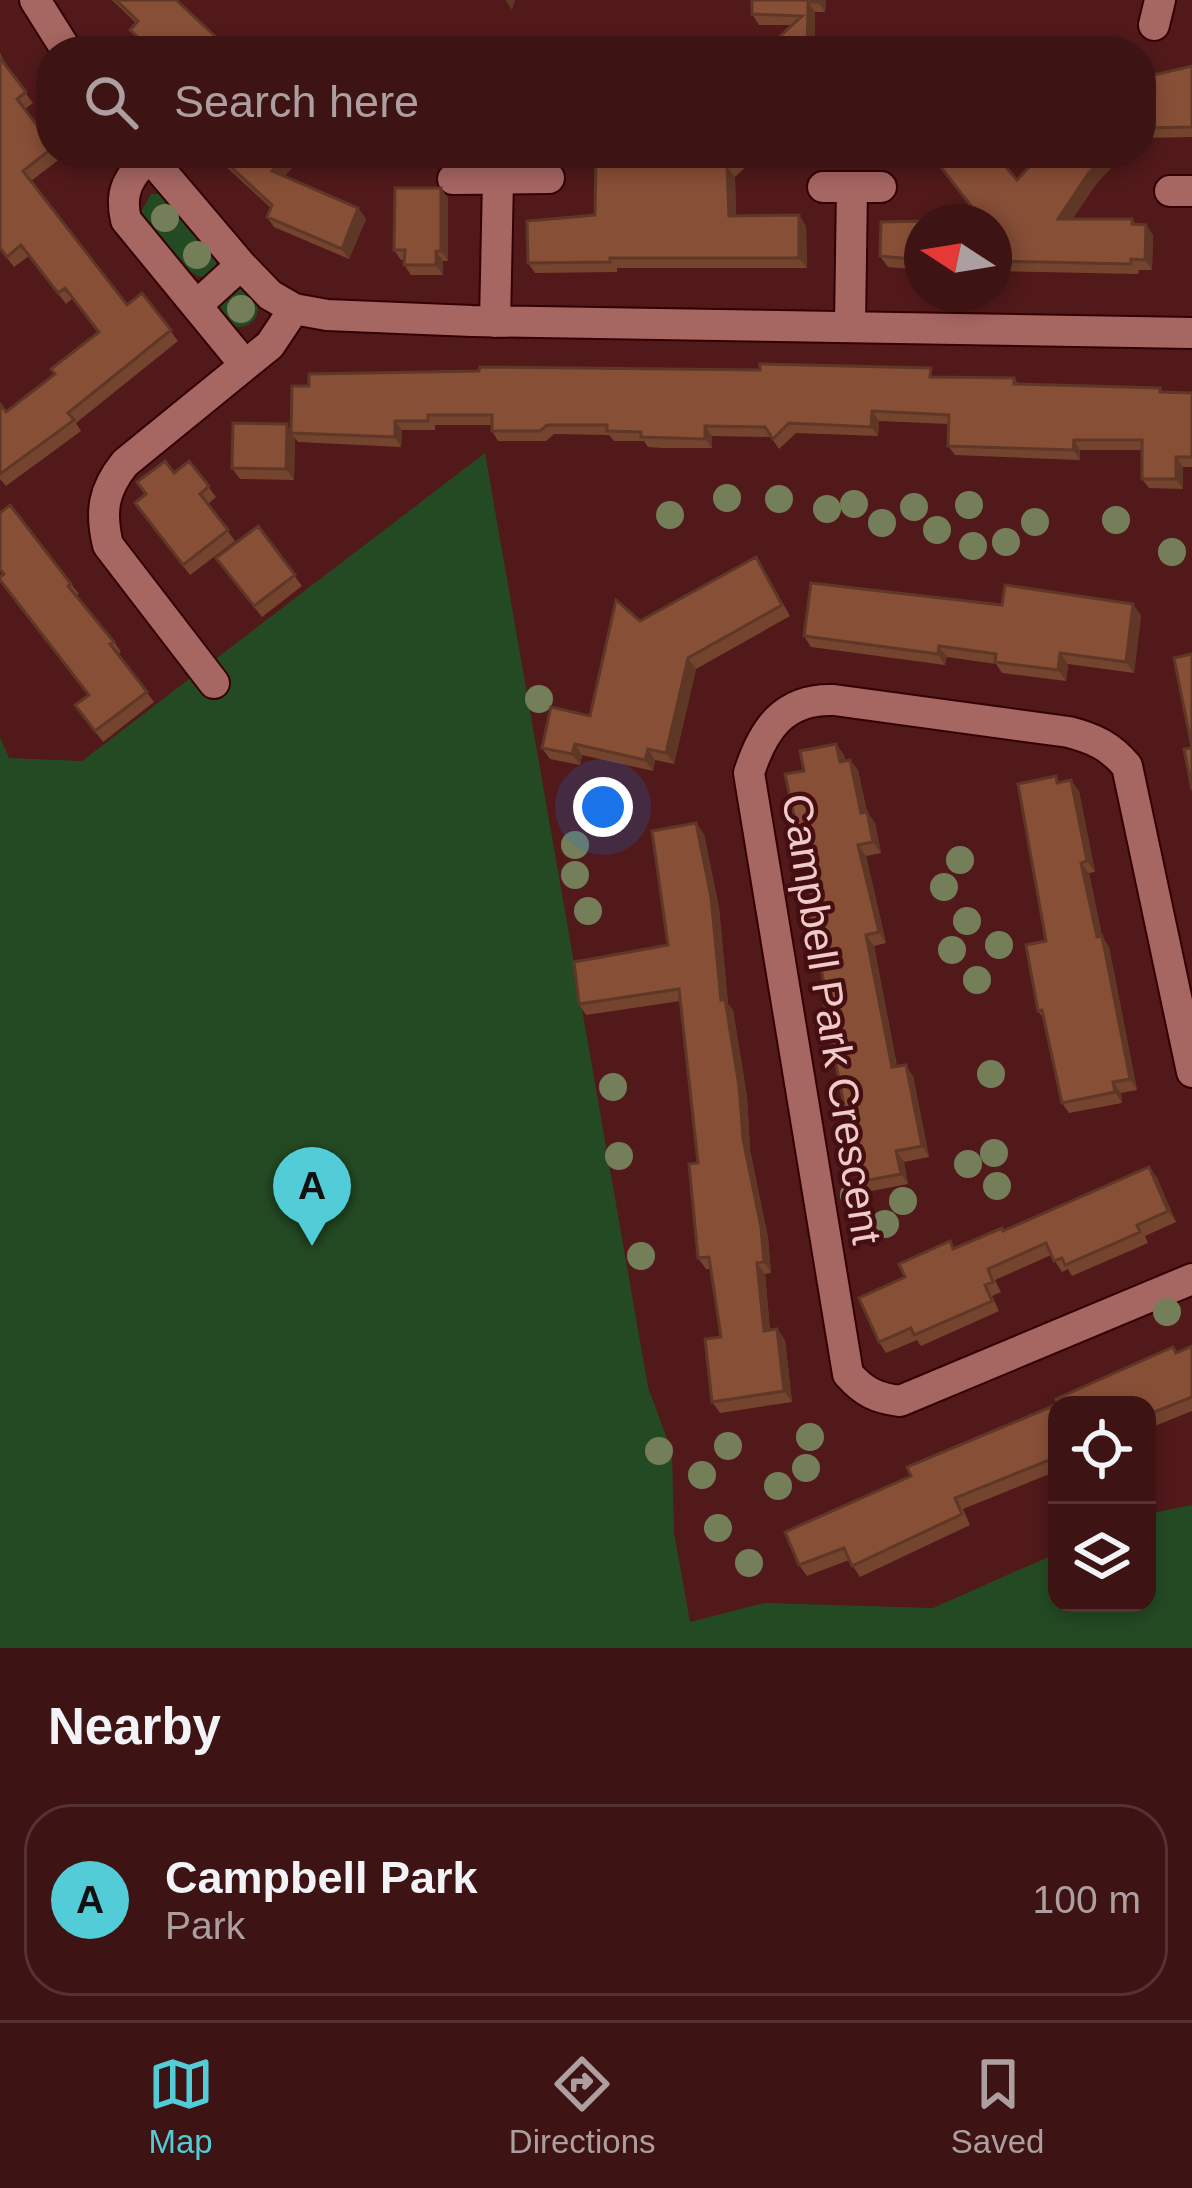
<!DOCTYPE html>
<html lang="en">
<head>
<meta charset="utf-8">
<style>
  :root { --surface:#3d1314; --page:#482022; --text:#f1f3f6; --muted:#ad9ea0; --line:#563234; --accent:#52ccd6 }
  body { margin:0; font-family:Arial,sans-serif; background:var(--page); color:var(--text) }
  .controls { position:absolute; right:36px; bottom:36px; display:grid; overflow:hidden; border-radius:24px; box-shadow:0 6px 18px #0003 }
  .controls button { width:108px; height:108px; display:grid; place-items:center; padding:0; border:0; border-bottom:3px solid var(--line); background:var(--surface); color:var(--text); font:60px sans-serif }
  .compass { position:absolute; left:904px; top:204px; width:108px; height:108px; border-radius:50%; background:var(--surface); box-shadow:0 6px 18px #0003; rotate:282deg }
  .you { position:absolute; left:603px; top:807px; width:42px; height:42px; margin:-30px; border:9px solid #fff; border-radius:50%; background:#1a73e8; box-shadow:0 0 0 18px #1a73e833 }
  .badge { display:grid; place-items:center; width:78px; height:78px; border-radius:50%; background:var(--accent); color:#111; font-size:39px; font-weight:700 }
  .pin { position:absolute; translate:-50% -99px; filter:drop-shadow(0 3px 6px #0008) }
  .pin::after { content:''; position:absolute; top:63px; width:42px; height:36px; background:inherit; clip-path:polygon(0 0,100% 0,50% 100%) }
  .list { margin:0; padding:0; list-style:none }
  h2 { display:flex; justify-content:space-between; align-items:center; height:156px; margin:0; padding:0 48px; font-size:51px }
  h2 small { font-size:39px; font-weight:400; color:var(--muted) }
  .list li { display:grid; grid-template-columns:78px 1fr auto; gap:36px; align-items:center; box-sizing:border-box; height:192px; margin:0 24px 24px; padding:0 24px; border:3px solid var(--line); border-radius:48px }
  .list b { display:block; font-size:45px; white-space:nowrap }
  .list p { margin:0; font-size:39px; white-space:nowrap; color:var(--muted) }
  .list em { font-size:39px; font-style:normal; color:var(--muted) }
  .icon { flex:none; width:66px; height:66px; fill:none; stroke:currentColor; stroke-width:2; stroke-linecap:round; stroke-linejoin:round }
  .map { position:relative; flex:none; width:1192px; height:1648px; overflow:hidden }
  .search { position:absolute; background:var(--surface); box-shadow:0 6px 18px #0003; left:36px; right:36px; top:36px; height:132px; display:flex; align-items:center; gap:30px; box-sizing:border-box; padding:0 42px; border-radius:48px; color:var(--muted); font-size:45px }
  .sheet { height:372px; background:var(--surface) }
  nav { display:flex; justify-content:space-around; align-items:center; box-sizing:border-box; height:168px; border-top:3px solid var(--line); background:var(--surface); font-size:33px; color:var(--muted) }
  nav a { display:grid; justify-items:center; gap:6px }
  nav .on { color:var(--accent) }
  .map>svg:first-child { display:block }
  .green { fill:#244a23 }
  .lines { fill:none; stroke-linecap:round; stroke-linejoin:round }
  .minor-casing { stroke:#340004; stroke-width:34 }
  .minor { stroke:#a66662; stroke-width:30 }
  .tree { fill:#747f5a }
  .wall { fill:#75442f }
  .shaded-wall { fill:#5f3726 }
  .building { fill:#884f37; stroke:#5f3726; stroke-width:3 }
  .labels { text-anchor:middle; dominant-baseline:central; stroke-width:9; stroke-linejoin:round; paint-order:stroke }
  .street-label { font-size:42px; fill:#efcac8; stroke:#450e10 }
</style>
</head>
<body>
<div class="map">
<svg width="1192" height="1648" viewBox="0 0 1192 1648">
  <rect width="100%" height="100%" fill="#51191a"/>
  <path class="green" d="M151,194H161L170,200L215,251L217,272L211,278C184,280 151,234 141,212Z
    M220 308a19 19 0 1 1 38 0a19 19 0 1 1-38 0Z
    M485,453L648,1387L672,1452L674,1533L690,1622L764,1603L933,1608L1057,1553V1603H1147V1514L1192,1505V1648H0V737L9,758L82,761Z"/>
  <g class="lines">
    <g class="minor-casing">
      <path id="minor" d="M35,0L67,51
        M1154,25L1160,0
        M146,153L241,265L270,295L294,309L327,315L472,321L1192,333
        M148,156C129,178 119,191 126,220L245,365
        M453,179L549,178
        M823,187H881
        M1170,191H1192
        M197,305L241,265
        M495,322L498,179
        M850,325L852,187
        M214,683L108,545C100,512 103,490 125,463L270,345L294,309
        M1192,1072L1127,766C1110,746 1095,739 1069,732L834,700C784,698 763,729 749,773L848,1374C864,1392 876,1398 900,1401L1192,1279"/>
    </g>
    <use href="#minor" class="minor"/>
  </g>
  <g class="tree">
    <circle cx="165" cy="218" r="14"/>
    <circle cx="197" cy="255" r="14"/>
    <circle cx="241" cy="309" r="14"/>
    <circle cx="727" cy="498" r="14"/>
    <circle cx="779" cy="499" r="14"/>
    <circle cx="854" cy="504" r="14"/>
    <circle cx="969" cy="505" r="14"/>
    <circle cx="914" cy="507" r="14"/>
    <circle cx="827" cy="509" r="14"/>
    <circle cx="670" cy="515" r="14"/>
    <circle cx="1116" cy="520" r="14"/>
    <circle cx="1035" cy="522" r="14"/>
    <circle cx="882" cy="523" r="14"/>
    <circle cx="937" cy="530" r="14"/>
    <circle cx="1006" cy="542" r="14"/>
    <circle cx="973" cy="546" r="14"/>
    <circle cx="1172" cy="552" r="14"/>
    <circle cx="539" cy="699" r="14"/>
    <circle cx="575" cy="845" r="14"/>
    <circle cx="960" cy="860" r="14"/>
    <circle cx="575" cy="875" r="14"/>
    <circle cx="944" cy="887" r="14"/>
    <circle cx="588" cy="911" r="14"/>
    <circle cx="967" cy="921" r="14"/>
    <circle cx="999" cy="945" r="14"/>
    <circle cx="952" cy="950" r="14"/>
    <circle cx="977" cy="980" r="14"/>
    <circle cx="991" cy="1074" r="14"/>
    <circle cx="613" cy="1087" r="14"/>
    <circle cx="994" cy="1153" r="14"/>
    <circle cx="619" cy="1156" r="14"/>
    <circle cx="968" cy="1164" r="14"/>
    <circle cx="997" cy="1186" r="14"/>
    <circle cx="854" cy="1195" r="14"/>
    <circle cx="903" cy="1201" r="14"/>
    <circle cx="885" cy="1224" r="14"/>
    <circle cx="641" cy="1256" r="14"/>
    <circle cx="1167" cy="1312" r="14"/>
    <circle cx="810" cy="1437" r="14"/>
    <circle cx="728" cy="1446" r="14"/>
    <circle cx="659" cy="1451" r="14"/>
    <circle cx="806" cy="1468" r="14"/>
    <circle cx="702" cy="1475" r="14"/>
    <circle cx="778" cy="1486" r="14"/>
    <circle cx="718" cy="1528" r="14"/>
    <circle cx="749" cy="1563" r="14"/>
  </g>
  <path class="wall" d="M112,0H176L231,51H149L130,30L136,23Z
    M752,0H826L825,12H815L814,51H764L792,25H759L752,14Z
    M0,53L8,69L33,103L25,109L51,144V153H57L61,158L31,181L127,305L142,293L178,341L76,423L81,431L6,486L0,479V404L6,412L55,374L98,333L72,299L66,304L29,256L14,267L0,249Z
    M1192,66V137L1141,138V78Z
    M215,153L285,156L293,167L284,176L358,208L366,219L349,259L274,227L267,217L271,208L220,161Z
    M596,153H760L735,177L736,216L806,226L807,268H617V272L535,273L528,263L595,215Z
    M930,153H994L1017,180L1042,153H1125L1096,184L1072,219H1132L1136,225H1146L1153,235L1152,270H1139L1138,274L994,271V222H922V270L888,267L880,256L881,222L981,220Z
    M448,198V261H443V275H411L404,265V260H401L394,250Z
    M937,377L1014,378L1018,384L1192,393V467H1183V489L1149,488L1142,479V450H1080V460L955,455L948,446L949,424L879,421L878,436L796,433L779,449L771,437L712,436V448H662L648,447L644,441H614L609,435L554,434L546,441H498L492,431V425H435V430H402L401,447L298,442L295,438L294,480L240,479L232,468L291,430L292,386Z
    M189,461L216,497L208,504L235,541L190,575L135,503Z
    M258,526L302,586L262,617L224,569Z
    M763,568L790,616L696,669L674,764L655,760L653,771L582,755L580,765L550,759L542,748L590,716L640,621Z
    M0,577L71,584L79,594L76,596L114,642L121,652L118,654L154,702L103,742L75,705L88,695Z
    M1002,605L1141,615L1134,673L1068,664L1066,681L1002,673L996,664L947,657L945,665L811,647L804,636Z
    M836,744L844,755L845,761L850,760L858,770L867,812L875,823L881,853L866,856L886,943L874,946L897,1066L913,1076L929,1157L904,1162L908,1184L866,1192L859,1182L826,992L812,899L804,771Z
    M1060,782L1079,791L1095,872L1089,873L1102,936L1109,947L1137,1090L1121,1093L1122,1103L1069,1113L1062,1103L1043,1018L1038,1011Z
    M704,834L719,908L728,1004L733,1010L747,1097L750,1150L768,1238L771,1273L765,1274L770,1330L777,1329L785,1340L792,1402L720,1413L712,1402L721,1337L711,1269H706L698,1258V1163L680,1001L586,1015L579,1004L668,945Z
    M1149,1167L1157,1178L1176,1222L1145,1236L1148,1243L1072,1276L1068,1269L1062,1272L1051,1255L995,1280L1001,1292L992,1296L999,1311L921,1346L917,1340L886,1353L879,1342L905,1277L955,1249L1003,1231Z
    M1192,1346V1411L1147,1429V1405H1057V1471L963,1509L970,1525L860,1577L849,1560L807,1576L799,1565L785,1532L911,1476L907,1467L1058,1404L1056,1399L1173,1347L1177,1353Z"/>
  <path class="shaded-wall" d="M506,0H515L512,10L506,1Z
    M818,0H826L825,12L818,2Z
    M808,2L815,12L814,51H807Z
    M1108,153H1125L1096,184L1066,229L1058,219L1088,174Z
    M285,156L293,167L280,182L272,171Z
    M727,167L735,177L736,227L729,216Z
    M441,188L448,198V261L441,251Z
    M358,208L366,219L349,259L342,249Z
    M799,215L806,226L807,268L799,258Z
    M1146,225L1153,235L1152,270L1145,260Z
    M436,251L443,261V275L436,265Z
    M872,411L879,421L878,436L871,427Z
    M395,421L402,430L401,447L395,437Z
    M287,424L295,438L294,480L286,469Z
    M705,426L712,436V448L705,439Z
    M1074,440L1080,450V460L1073,450Z
    M1176,457L1183,467V489L1176,479Z
    M1133,604L1141,615L1134,673L1126,662Z
    M939,646L947,657L945,665L938,654Z
    M1060,653L1068,664L1066,681L1058,670Z
    M688,658L696,669L674,764L666,753Z
    M575,744L582,755L580,765L572,754Z
    M836,744L844,755L847,773L840,762Z
    M648,749L655,760L653,771L645,760Z
    M850,760L858,770L869,824L861,813Z
    M1071,780L1079,791L1095,872L1087,861Z
    M867,812L875,823L881,853L873,842Z
    M696,823L704,834L719,908L728,1004L733,1010L747,1097L750,1150L768,1238L771,1273L764,1262L743,1139Z
    M858,845L866,856L886,943L879,932Z
    M1081,863L1089,873L1104,945L1102,936L1109,947L1137,1090L1130,1079Z
    M866,935L874,946L899,1078L892,1067Z
    M906,1065L913,1076L929,1157L922,1146Z
    M1113,1082L1121,1093L1122,1103L1115,1092Z
    M896,1151L904,1162L908,1184L901,1174Z
    M1149,1167L1157,1178L1176,1222L1168,1211Z
    M757,1263L765,1274L771,1342L764,1331Z
    M777,1329L785,1340L792,1402L784,1391Z"/>
  <path class="building" d="M116,0H176L231,51H153L130,30L138,21Z
    M752,0H818V2H808L807,51H764L802,16L752,14Z
    M0,58L26,92L17,99L51,144V149L23,171L127,305L142,293L171,330L68,413L74,420L0,474V404L6,412L55,374L51,369L99,332L65,288L58,293L21,245L7,257L0,248Z
    M1192,66V127L1141,128V78Z
    M216,153H282L285,156L272,171L358,208L342,249L267,217L272,205Z
    M596,153H742L727,167L729,216L799,215V258H610V262L528,263L527,221L595,215Z
    M930,153H994L1017,180L1042,153H1108L1088,174L1058,219H1132V224L1146,225L1145,260L1131,259V264L994,261V222H922V260L880,256L881,222L982,220Z
    M395,188H441V251H436V265H404L405,250H394Z
    M760,364L931,368L930,377L1014,378V384L1160,388V392L1192,393V457H1176V479H1142V440H1074L1073,450L948,446L949,415L872,411L871,427L789,423L773,439L765,427L705,426V439L641,437V432L607,431V425H547L540,431H492V415H428V421H395V437L291,433L292,386H309V374L479,371L480,367L760,370Z
    M233,423L287,424L286,469L232,468Z
    M165,461L174,473L189,461L209,486L200,494L228,530L183,565L135,503L146,494L137,482Z
    M10,505L71,584L68,586L114,642L110,644L147,692L95,731L75,705L89,695L0,580V577L4,574L0,569V513Z
    M258,526L295,575L254,606L216,558Z
    M756,557L782,605L688,658L666,753L648,749L645,760L575,744L572,754L542,748L551,707L590,716L616,600L640,621Z
    M811,583L1002,605L1005,585L1133,604L1126,662L1060,653L1058,670L995,662L996,654L939,646L938,654L804,636Z
    M1192,654V790L1184,749L1192,748L1174,658Z
    M836,744L840,762L850,760L861,813L867,812L873,842L858,845L879,932L866,935L892,1067L906,1065L922,1146L896,1151L901,1174L859,1182L822,992H826L806,901L812,899L785,774L804,771L800,751Z
    M1056,776L1057,783L1071,780L1087,861L1081,863L1097,937L1102,936L1130,1079L1113,1082L1115,1092L1062,1103L1042,1010L1038,1011L1026,945L1046,941L1018,784Z
    M696,823L711,897L721,1000L725,999L739,1086L743,1139L761,1227L764,1262L757,1263L764,1331L777,1329L784,1391L712,1402L705,1339L721,1337L709,1257L698,1258L689,1164L698,1163L679,989L579,1004L574,962L668,945L652,831Z
    M1149,1167L1168,1211L1137,1225L1140,1232L1065,1265L1062,1258L1054,1261L1046,1243L988,1269L993,1282L985,1285L992,1301L914,1335L911,1328L879,1342L859,1298L905,1277L899,1264L950,1241L953,1249L1002,1228L1003,1231Z
    M1192,1346V1397L1147,1415V1405H1057V1457L955,1498L962,1514L852,1566L844,1548L799,1565L785,1532L911,1476L907,1467L1058,1404L1056,1399L1173,1347L1176,1353Z"/>
  <g class="labels">
    <g class="street-label">
      <text transform="translate(832 1019) rotate(81)">Campbell Park Crescent</text>
    </g>
  </g>
</svg>
<div class="controls">
<button><svg class="icon" aria-label="locate" viewBox="0 0 24 24"><circle cx="12" cy="12" r="6"/><path d="M12 2v4M12 18v4M2 12h4M18 12h4"/></svg></button>
<button><svg class="icon" aria-label="layers" viewBox="0 0 24 24"><path d="M12 4l9 5-9 5-9-5zM3 14l9 5 9-5"/></svg></button>
</div>
<svg class="compass" viewBox="-18 -18 36 36"><path d="M0-13l5 13h-10z" fill="#e53935"/><path d="M0 13l5-13h-10z" fill="#ad9ea0"/></svg>
<div class="you"></div>
<div class="pin badge" style="left:312px;top:1246px">A</div>
<div class="search"><svg class="icon" aria-label="search" viewBox="0 0 24 24"><circle cx="10" cy="10" r="6"/><path d="M15 15l6 6"/></svg>Search here</div>
</div>
<section class="sheet">
<h2>Nearby<small></small></h2>
<ul class="list">
<li><span class="badge">A</span><div><b>Campbell Park</b><p>Park</p></div><em>100 m</em></li>
</ul>
</section>
<nav>
<a class="on"><svg class="icon" aria-label="map" viewBox="0 0 24 24"><path d="M3 6l6-2 6 2 6-2v14l-6 2-6-2-6 2zM9 4v14M15 6v14"/></svg>Map</a>
<a><svg class="icon" aria-label="directions" viewBox="0 0 24 24"><path d="M12 3l9 9-9 9-9-9zM9 14v-3h6M13 9l2 2-2 2"/></svg>Directions</a>
<a><svg class="icon" aria-label="saved" viewBox="0 0 24 24"><path d="M7 4h10v16l-5-4-5 4z"/></svg>Saved</a>
</nav>
</body>
</html>
